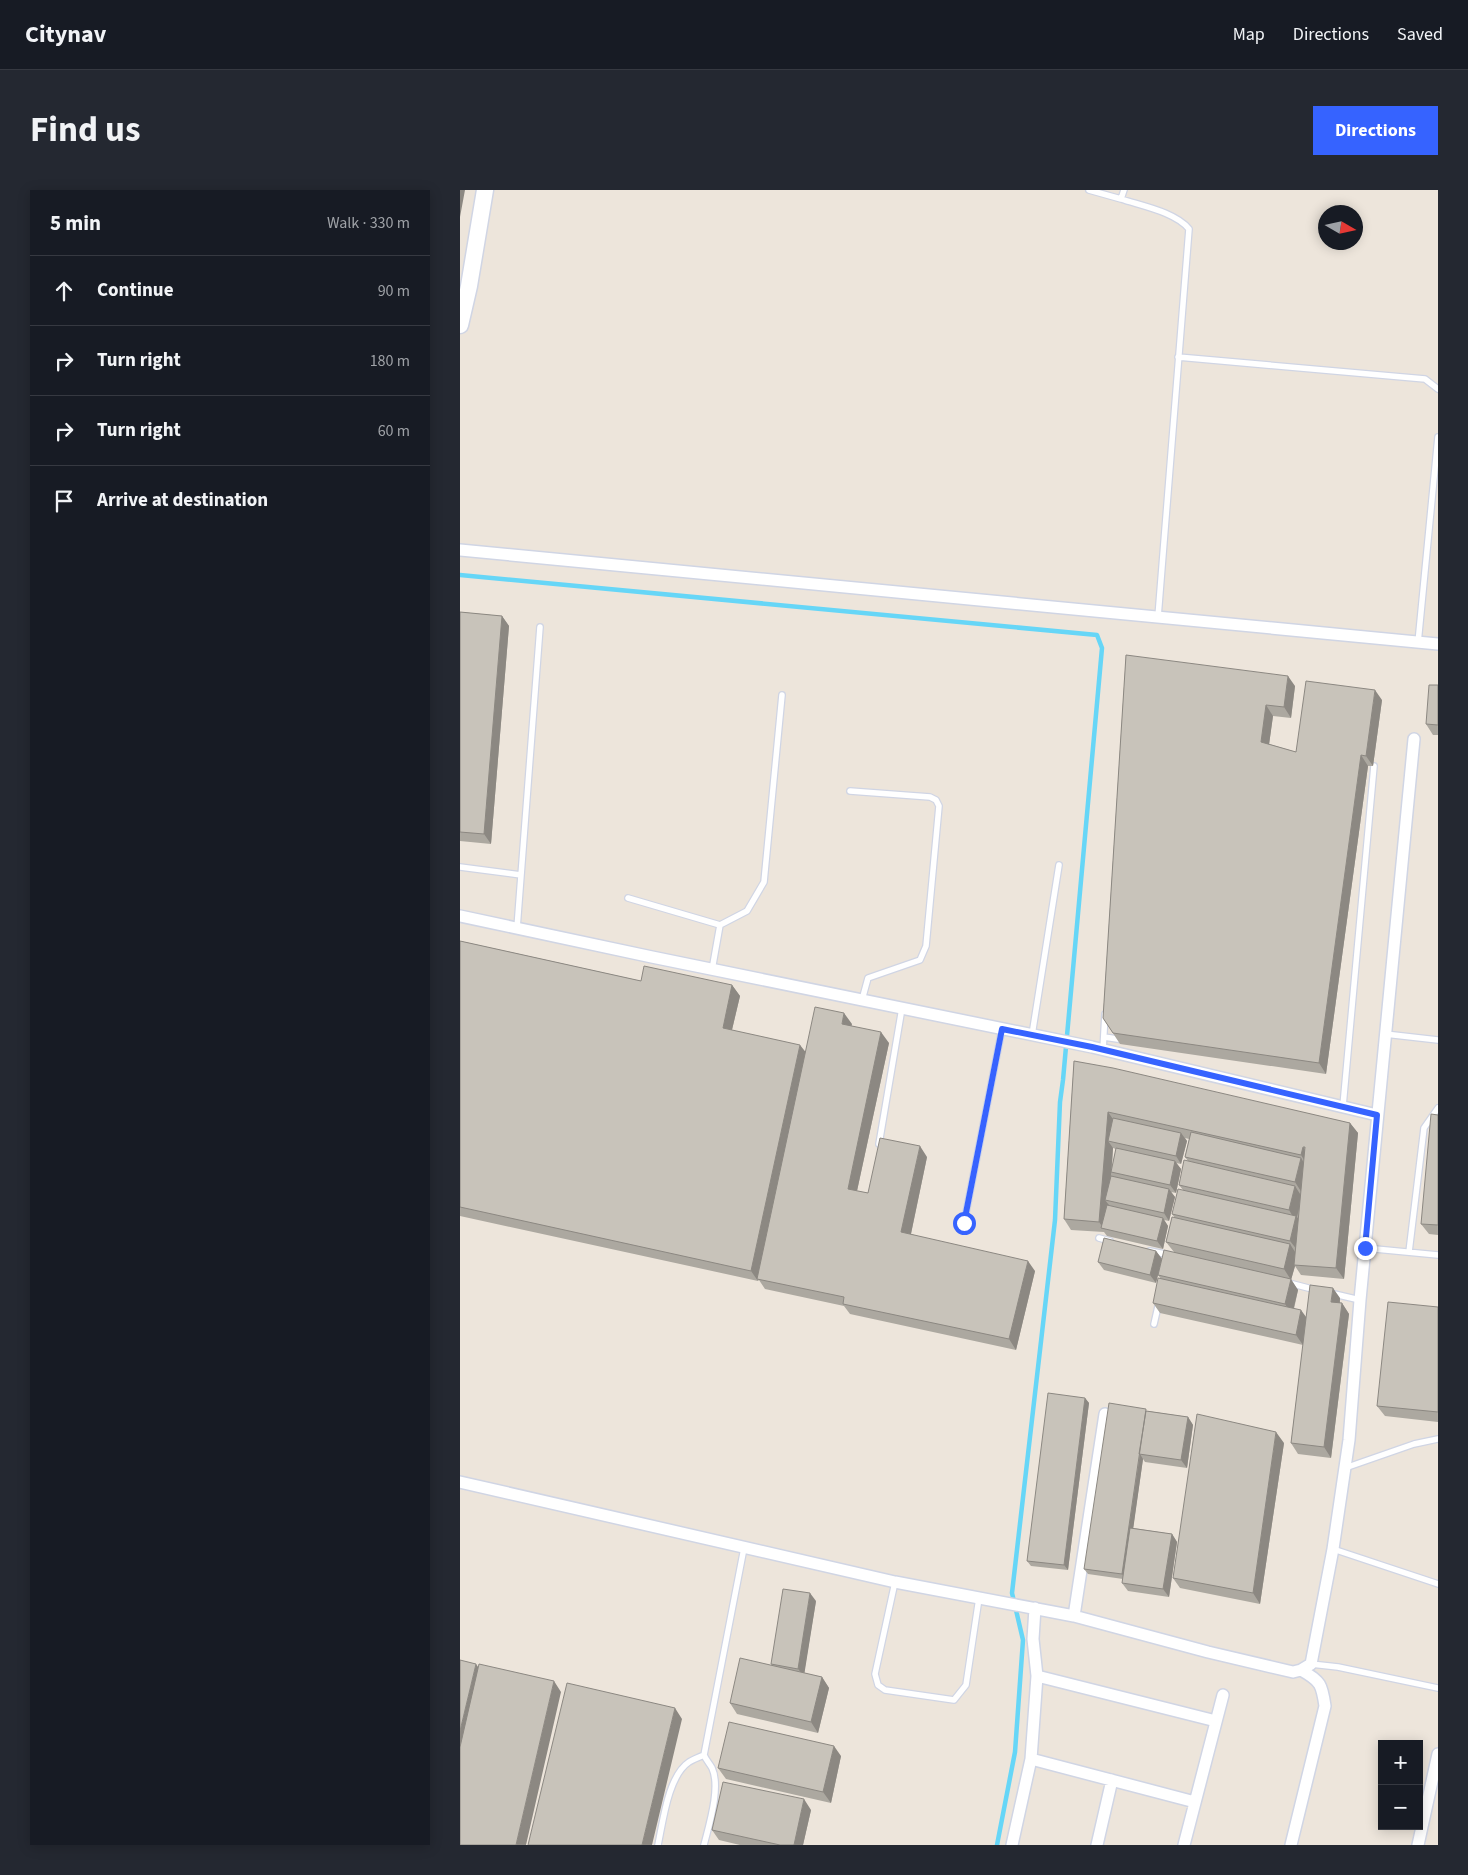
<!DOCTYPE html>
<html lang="en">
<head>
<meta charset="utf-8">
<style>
  :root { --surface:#171b24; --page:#242831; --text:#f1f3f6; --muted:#9ea1a6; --line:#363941; --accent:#3663ff }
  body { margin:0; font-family:"Source Sans 3",sans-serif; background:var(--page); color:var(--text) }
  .controls { position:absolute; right:15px; bottom:15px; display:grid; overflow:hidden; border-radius:0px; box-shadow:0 2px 12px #0003 }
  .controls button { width:45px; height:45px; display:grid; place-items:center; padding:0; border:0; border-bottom:1px solid var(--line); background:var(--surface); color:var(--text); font:25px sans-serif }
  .compass { position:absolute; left:858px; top:15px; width:45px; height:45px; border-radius:50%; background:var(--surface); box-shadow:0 2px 12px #0003; rotate:99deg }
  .stop { position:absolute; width:15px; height:15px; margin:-11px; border:4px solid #3663ff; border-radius:50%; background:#fff }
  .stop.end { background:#3663ff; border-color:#fff; box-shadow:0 1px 5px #0008 }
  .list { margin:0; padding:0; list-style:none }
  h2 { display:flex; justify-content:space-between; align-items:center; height:65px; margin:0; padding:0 20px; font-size:21px }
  h2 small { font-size:16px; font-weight:400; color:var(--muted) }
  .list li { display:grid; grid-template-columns:32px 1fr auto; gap:15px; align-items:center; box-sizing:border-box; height:70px; padding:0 20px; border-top:1px solid var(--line) }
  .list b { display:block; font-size:19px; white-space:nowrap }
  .list em { font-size:16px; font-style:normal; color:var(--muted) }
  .icon { flex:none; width:28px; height:28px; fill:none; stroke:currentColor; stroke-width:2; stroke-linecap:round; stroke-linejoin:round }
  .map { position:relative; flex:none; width:978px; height:1655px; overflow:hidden; border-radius:0px }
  header { display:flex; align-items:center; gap:30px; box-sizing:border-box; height:70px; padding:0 25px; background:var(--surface); border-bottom:1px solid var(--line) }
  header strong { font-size:24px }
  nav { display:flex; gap:28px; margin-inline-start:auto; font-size:18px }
  .intro { display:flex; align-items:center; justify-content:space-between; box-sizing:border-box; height:120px; padding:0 30px }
  h1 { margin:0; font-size:35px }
  .button { padding:12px 22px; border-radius:0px; background:var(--accent); color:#fff; font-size:18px; font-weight:700 }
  main { display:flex; gap:30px; padding:0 30px }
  aside { flex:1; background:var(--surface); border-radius:0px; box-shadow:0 2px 12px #0003 }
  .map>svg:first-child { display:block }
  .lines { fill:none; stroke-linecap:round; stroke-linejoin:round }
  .stream { stroke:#66d6f7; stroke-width:4.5 }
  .lane-casing { stroke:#d0d5e4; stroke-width:8 }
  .street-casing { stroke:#d0d5e4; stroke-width:14 }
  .secondary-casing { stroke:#d0d5e4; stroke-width:19 }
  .lane { stroke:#fff; stroke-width:5.5 }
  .street { stroke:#fff; stroke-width:11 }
  .secondary { stroke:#fff; stroke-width:16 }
  .wall { fill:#aca8a0; fill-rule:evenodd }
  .shaded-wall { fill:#8c8882 }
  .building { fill:#c8c3ba; stroke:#8c8882 }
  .route { stroke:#3663ff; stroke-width:6 }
</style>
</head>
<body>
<header>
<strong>Citynav</strong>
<nav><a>Map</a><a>Directions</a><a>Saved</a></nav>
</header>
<div class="intro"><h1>Find us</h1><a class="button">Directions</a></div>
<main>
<aside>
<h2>5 min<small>Walk · 330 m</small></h2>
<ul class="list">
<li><svg class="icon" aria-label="ahead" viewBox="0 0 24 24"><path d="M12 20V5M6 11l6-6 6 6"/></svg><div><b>Continue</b></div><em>90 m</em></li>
<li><svg class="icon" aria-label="right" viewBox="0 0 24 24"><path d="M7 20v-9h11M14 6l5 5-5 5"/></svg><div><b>Turn right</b></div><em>180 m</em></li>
<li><svg class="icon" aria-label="right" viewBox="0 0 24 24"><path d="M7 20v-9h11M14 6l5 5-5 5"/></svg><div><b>Turn right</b></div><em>60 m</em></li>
<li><svg class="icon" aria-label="arrive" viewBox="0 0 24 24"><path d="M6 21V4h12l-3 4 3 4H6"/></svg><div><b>Arrive at destination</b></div></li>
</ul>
</aside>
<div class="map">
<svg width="978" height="1655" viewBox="0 0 978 1655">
  <rect width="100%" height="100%" fill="#ede5db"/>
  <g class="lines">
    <path class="stream" d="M0,385L637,445L642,458L603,890L600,912L595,1030L552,1403L563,1450L555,1562L537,1655"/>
    <g class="lane-casing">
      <path id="lane" d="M629,0L661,9L664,0
        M661,9C682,16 715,22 729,39L698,427
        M718,167L965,189L978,199
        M958,453L978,247
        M390,601L470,607L476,610L479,616L466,756L460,770L408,788L402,810
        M0,677L61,685
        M168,708L260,735
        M57,738L80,437
        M252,780L260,735L287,721L304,692L322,505
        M925,844L978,850
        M572,845L599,675
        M644,847L664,850
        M643,860L645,824
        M883,916L914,576
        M419,954L442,818
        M504,1033L542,839
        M639,1048L650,1051
        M905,1058L978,1065
        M690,1061L710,1065
        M949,1062L964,938L978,918
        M829,1093L856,1100
        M870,1103L900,1110
        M694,1134L699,1112
        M885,1278L954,1254L978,1249
        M873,1359L978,1394
        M435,1392L415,1484L418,1495L425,1500L494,1510L506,1495L519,1408
        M851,1474L878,1477L978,1498
        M198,1655C203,1632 208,1586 229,1572C234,1569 239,1567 244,1565
        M244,1655C249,1635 261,1597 252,1578C250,1574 246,1570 244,1565L284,1358"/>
    </g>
    <g class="street-casing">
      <path id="street" d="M0,360L978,454
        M0,726L192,767L632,857L917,925
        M0,1292L435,1392L614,1426L748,1462L833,1482L841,1480L851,1474L873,1359L889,1250L900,1110L954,549
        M614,1426L645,1224
        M577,1486L756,1531
        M571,1569L735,1612
        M552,1655L571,1569L577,1486L573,1449L575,1418
        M637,1655L652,1590
        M724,1655L763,1505
        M831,1655L865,1516C862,1495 861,1491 841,1480
        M958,1655L978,1564"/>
    </g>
    <g class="secondary-casing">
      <path id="secondary" d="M0,135L9,96L25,0"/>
    </g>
    <use href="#lane" class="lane"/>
    <use href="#street" class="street"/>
    <use href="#secondary" class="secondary"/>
  </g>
  <path class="wall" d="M0,422L42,426L49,436L31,654L0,651Z
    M666,465L835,496L831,528L813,526L809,554L836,562L922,510L913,576H908L866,884L660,854L643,828Z
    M978,495V545H973L966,534Z
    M0,751L181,791L272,795L280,806L272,840L346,862L392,834L391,836L429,853L397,1001L408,1003L467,967L451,1044L575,1081L556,1160L390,1124L384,1116L305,1099L299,1090L298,1091L0,1026Z
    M614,871L890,933L898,943L884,1089L841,1085L835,1076L831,1090L838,1100L834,1119L846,1128L880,1108V1113H882L889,1124L871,1268L838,1264L831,1253L843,1155L700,1123L693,1113L701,1089L698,1085L714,1062L706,1052L715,1028L712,1024L723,1000L719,995L728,971L725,967L729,949L725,948L727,951L721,974L716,973L721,979L716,1003L711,1002L715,1007L709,1031L704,1030L708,1036L703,1059L647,1046L644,1042L611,1040L604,1029ZM653,958L656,959L652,978Z
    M978,925V1045L969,1044L961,1034Z
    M696,1061L702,1069L696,1093L644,1080L638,1072Z
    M978,1117V1232L925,1226L917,1216Z
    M625,1208L629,1213L608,1380L571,1376L567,1371Z
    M688,1221L728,1227L733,1235L727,1278L685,1272L683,1269L673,1338L712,1344L717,1352L709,1407L668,1401L662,1393L663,1389L628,1384L624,1379Z
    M824,1253L800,1414L720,1398L713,1388Z
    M356,1411L344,1483L362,1487L369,1498L358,1543L277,1524L270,1513L312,1475L311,1474Z
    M381,1566L371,1613L266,1589L258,1578Z
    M351,1620L343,1655H280L259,1650L252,1640Z"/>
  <path class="shaded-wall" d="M0,0H5L0,27Z
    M42,426L49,436L31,654L24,644Z
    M828,486L835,496L831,528L824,517Z
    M915,500L922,510L913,576L906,566Z
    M806,515L813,526L808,562L801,552Z
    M901,565L908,576L866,884L859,873Z
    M272,795L280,806L270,848L263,838Z
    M384,823L392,834L389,844L382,834Z
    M421,842L429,853L395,1010L388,999Z
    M340,855L348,865L297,1089L298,1091L291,1081Z
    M648,922L655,932L648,951L653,958L649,1011L645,1010L649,1015L647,1039H644L639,1032Z
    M890,933L898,943L884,1089L876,1078Z
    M721,943L727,951L721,974L716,966Z
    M460,956L467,967L449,1053L441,1042Z
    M843,957L850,967L848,976L841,965Z
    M841,968L848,979L842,1003L835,992Z
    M715,971L721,979L716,1003L710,995Z
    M835,996L842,1007L837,1027L844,1037L838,1061L830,1051L835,1030L829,1020Z
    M709,999L715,1007L709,1031L704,1023Z
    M703,1028L708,1036L703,1059L697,1051Z
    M830,1054L837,1065L834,1075L835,1076L831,1090L824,1079Z
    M696,1061L702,1069L696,1093L690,1085Z
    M568,1071L575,1081L556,1160L549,1149Z
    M831,1089L838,1100L832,1125L825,1114Z
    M873,1098L880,1108L879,1123L871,1112Z
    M882,1113L889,1124L871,1268L864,1257Z
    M841,1120L849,1131L843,1155L836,1145Z
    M625,1208L629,1213L608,1380L604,1375Z
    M728,1227L733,1235L727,1278L721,1270Z
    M816,1242L824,1253L800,1414L793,1403Z
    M680,1264L683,1269L666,1390L662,1384Z
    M712,1344L717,1352L709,1407L703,1399Z
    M350,1403L356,1411L344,1486L338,1479Z
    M16,1474L23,1484L0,1584V1541Z
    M362,1487L369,1498L358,1543L351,1532Z
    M94,1491L101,1502L66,1655H56Z
    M215,1518L222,1529L192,1655H182Z
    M374,1556L381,1566L371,1613L363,1602Z
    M344,1609L351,1620L343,1655H334Z"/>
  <path class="building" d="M0,422L42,426L24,644L0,642Z
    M666,465L828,486L824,517L806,515L801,552L836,562L846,491L915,500L906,566L901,565L859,873L653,843L643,828Z
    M969,495H978V535L966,534Z
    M0,751L181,791L184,776L272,795L263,838L340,855L291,1081L0,1017Z
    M355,817L384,823L382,834L421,842L388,999L408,1003L420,948L460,956L441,1042L568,1071L549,1149L383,1114L384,1107L297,1089Z
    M614,871L653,878L890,933L876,1078L834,1075L845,957H843L841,965L648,922L639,1032L604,1029Z
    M971,924L978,925V1035L961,1034Z
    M653,928L721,943L716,966L648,951Z
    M731,942L841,968L835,992L725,967Z
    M656,958L715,971L710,995L651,982Z
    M724,970L835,996L829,1020L719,995Z
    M651,986L709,999L704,1023L645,1010Z
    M718,999L836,1026L830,1051L712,1024Z
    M647,1015L703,1028L697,1051L641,1038Z
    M712,1027L830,1054L824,1079L706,1052Z
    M644,1048L696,1061L690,1085L638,1072Z
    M704,1060L831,1089L825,1114L698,1085Z
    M698,1088L841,1120L836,1145L693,1113Z
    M850,1095L873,1098L871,1112L882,1113L864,1257L831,1253Z
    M928,1112L978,1117V1222L917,1216Z
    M588,1203L625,1208L604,1375L567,1371Z
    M649,1213L686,1219L662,1384L624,1379Z
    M686,1221L728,1227L721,1270L679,1264Z
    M737,1224L816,1242L793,1403L713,1388Z
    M670,1338L712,1344L703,1399L662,1393Z
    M323,1399L350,1403L338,1479L311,1474Z
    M280,1468L362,1487L351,1532L270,1513Z
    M0,1470L16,1474L0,1541Z
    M19,1474L94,1491L56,1655H0V1557Z
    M107,1493L215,1518L182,1655H68Z
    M269,1532L374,1556L363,1602L258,1578Z
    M263,1592L344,1609L334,1655H320L252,1640Z"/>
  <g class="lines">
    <path class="route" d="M504,1033L542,839L632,857L917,925L905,1058"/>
  </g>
</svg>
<div class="controls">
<button>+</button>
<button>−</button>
</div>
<svg class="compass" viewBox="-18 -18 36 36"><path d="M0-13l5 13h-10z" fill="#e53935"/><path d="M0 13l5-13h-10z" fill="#9ea1a6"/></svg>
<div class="stop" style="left:504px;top:1033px"></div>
<div class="stop end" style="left:905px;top:1058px"></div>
</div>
</main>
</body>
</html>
